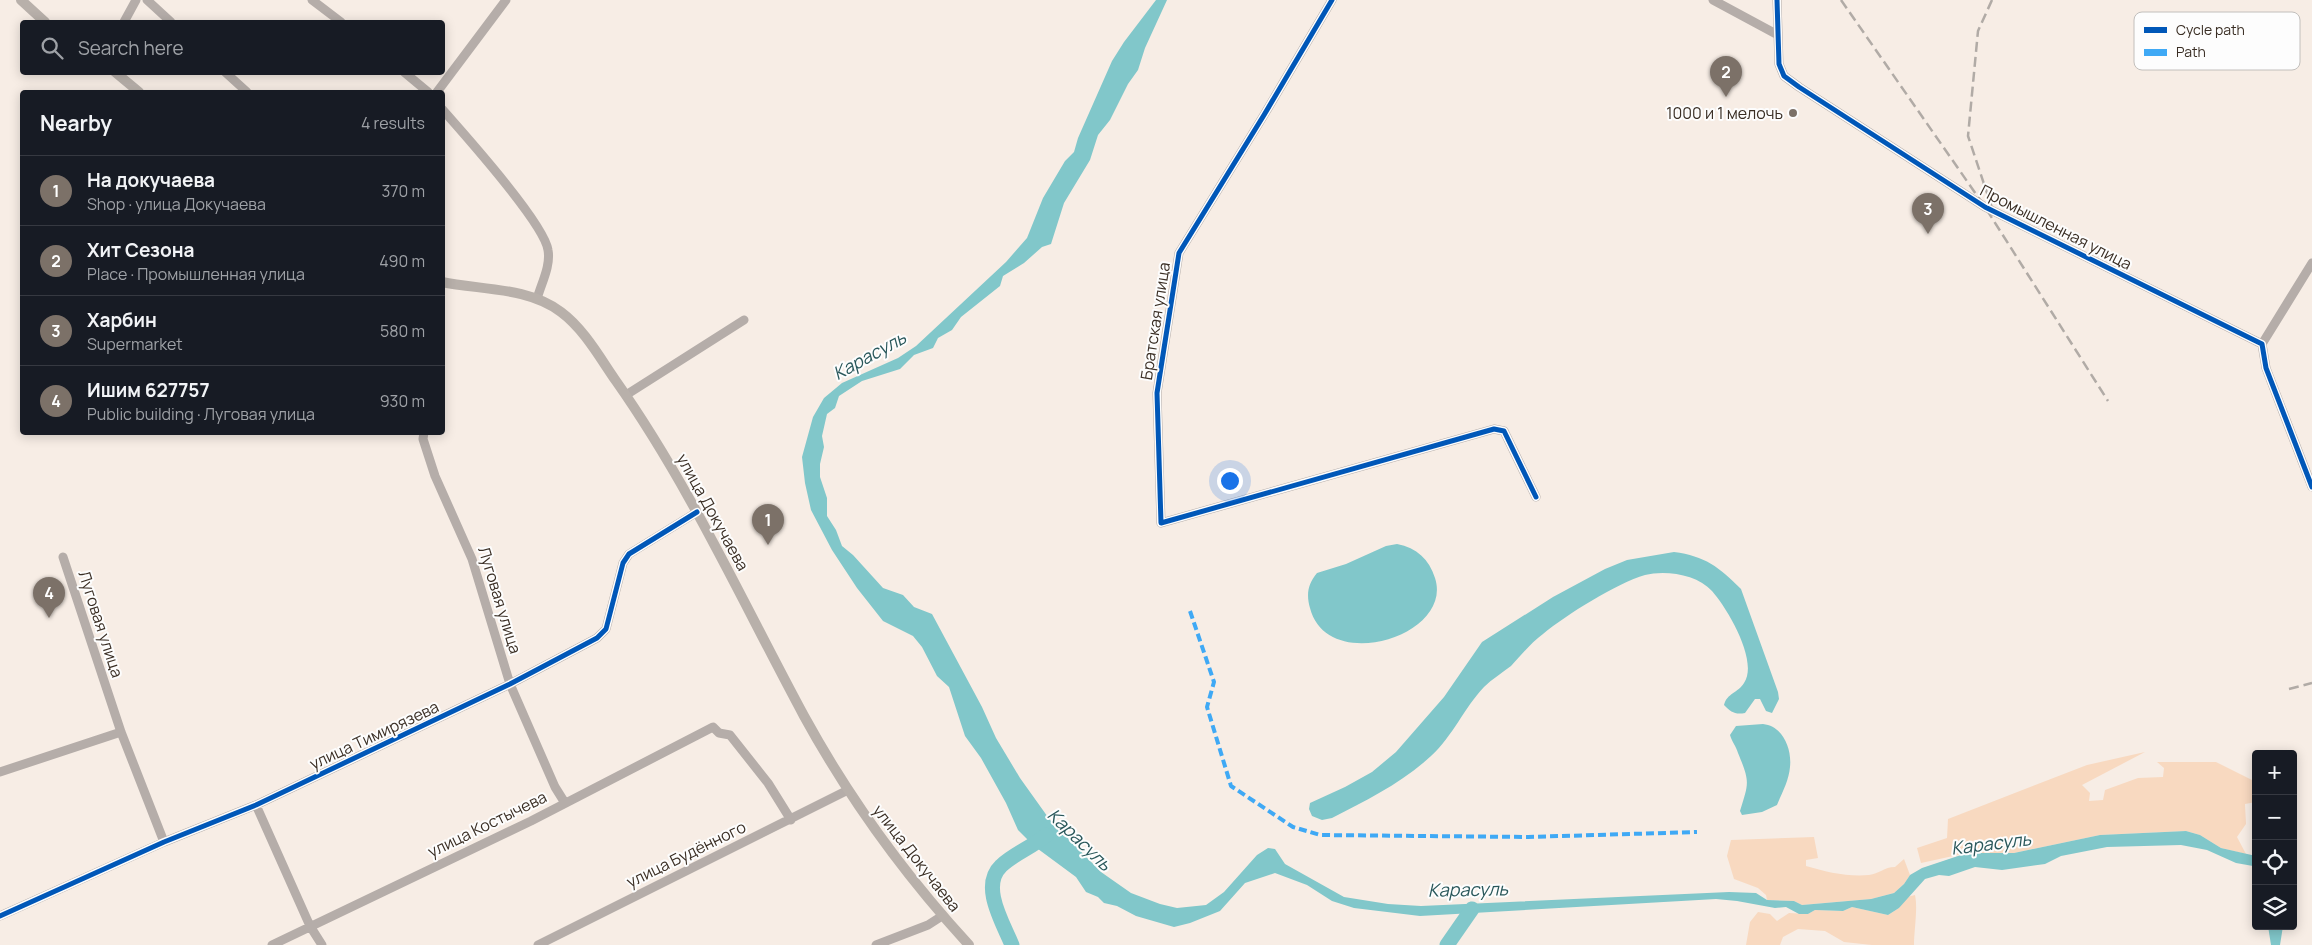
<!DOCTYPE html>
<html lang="en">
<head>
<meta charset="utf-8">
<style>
  :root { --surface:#171b24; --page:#20242c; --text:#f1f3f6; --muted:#9ea1a6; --line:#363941; --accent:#7c7168 }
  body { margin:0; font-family:Manrope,sans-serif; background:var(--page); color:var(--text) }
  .controls { position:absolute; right:15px; bottom:15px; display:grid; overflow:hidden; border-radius:5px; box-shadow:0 2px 12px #0003 }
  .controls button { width:45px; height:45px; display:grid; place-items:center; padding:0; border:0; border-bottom:1px solid var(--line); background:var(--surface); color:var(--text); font:25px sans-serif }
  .you { position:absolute; left:1229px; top:480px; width:18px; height:18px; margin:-12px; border:4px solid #fff; border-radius:50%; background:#1a73e8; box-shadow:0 0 0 8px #1a73e833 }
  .badge { display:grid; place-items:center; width:32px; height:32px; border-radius:50%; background:var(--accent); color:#fff; font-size:16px; font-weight:700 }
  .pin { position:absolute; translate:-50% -41px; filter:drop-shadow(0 1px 2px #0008) }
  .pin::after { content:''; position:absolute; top:26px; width:18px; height:15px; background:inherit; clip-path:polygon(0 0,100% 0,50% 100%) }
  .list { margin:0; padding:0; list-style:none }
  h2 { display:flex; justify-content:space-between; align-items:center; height:65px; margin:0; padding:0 20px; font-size:21px }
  h2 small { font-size:16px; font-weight:400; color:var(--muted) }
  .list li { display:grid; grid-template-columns:32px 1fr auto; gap:15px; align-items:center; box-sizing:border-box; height:70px; padding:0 20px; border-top:1px solid var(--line) }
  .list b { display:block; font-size:19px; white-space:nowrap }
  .list p { margin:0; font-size:16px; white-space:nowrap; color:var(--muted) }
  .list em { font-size:16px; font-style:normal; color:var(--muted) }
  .icon { flex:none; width:28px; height:28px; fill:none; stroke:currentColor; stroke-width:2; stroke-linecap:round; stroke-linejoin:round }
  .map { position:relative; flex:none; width:2312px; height:945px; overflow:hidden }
  .search { position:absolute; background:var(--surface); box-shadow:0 2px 12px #0003; left:20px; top:20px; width:425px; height:55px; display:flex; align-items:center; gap:12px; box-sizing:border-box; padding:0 18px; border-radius:5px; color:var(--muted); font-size:19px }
  .panel { position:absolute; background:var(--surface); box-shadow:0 2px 12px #0003; left:20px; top:90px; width:425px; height:345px; border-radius:5px }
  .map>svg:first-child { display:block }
  .green { fill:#f8d9c0 }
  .water { fill:#81c7ca }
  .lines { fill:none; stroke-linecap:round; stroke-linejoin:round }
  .river { stroke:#81c7ca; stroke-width:15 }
  .minor { stroke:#b5ada9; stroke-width:9 }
  .major { stroke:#b8b0aa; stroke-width:10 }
  .rail { stroke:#b1aba6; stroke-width:2.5; stroke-dasharray:10 5; stroke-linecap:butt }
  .quiet { stroke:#3fa9f5; stroke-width:4; stroke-dasharray:8 4; stroke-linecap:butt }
  .cycleway-casing { stroke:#fdfdfd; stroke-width:8 }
  .cycleway { stroke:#0057b8; stroke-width:5 }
  .poi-dot { fill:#7c7168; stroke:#fdfdfd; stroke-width:2 }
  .labels { text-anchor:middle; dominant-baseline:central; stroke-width:4; stroke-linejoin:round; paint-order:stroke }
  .poi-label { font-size:16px; fill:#3a2e24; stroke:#fdfdfd; text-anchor:end }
  .street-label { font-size:16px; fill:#3a2e24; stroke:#fdfdfd }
  .water-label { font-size:18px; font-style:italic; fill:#29575a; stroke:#fdfdfd }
  .key { fill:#fdfdfd; stroke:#c2bfbc; stroke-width:1 }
  .key-label { font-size:14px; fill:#3a2e24 }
</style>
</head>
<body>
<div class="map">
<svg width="2312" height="945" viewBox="0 0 2312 945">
  <rect width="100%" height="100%" fill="#f7ede5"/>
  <path class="green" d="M2145,752L2082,785L2090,793L2089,801L2103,800L2105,790L2138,778L2163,777L2164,768L2157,762H2216L2256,782V802L2245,804L2246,824L2237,837L2246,854L2221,848L2200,835L2186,831L2100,835L2014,853H1967L1921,863L1917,848L1947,838L1948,819L2087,765Z
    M1814,837L1818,858L1806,860V866C1826,872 1848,877 1869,875C1879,874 1884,867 1895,867L1904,859L1910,875L1904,884L1894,893L1871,899L1802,905L1794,901L1767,900L1766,895L1758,888L1734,879L1727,856L1731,840Z
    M1915,895C1918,909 1914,930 1914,945H1872L1844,942L1825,931L1798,929L1783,937L1780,945H1746L1750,922L1758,912L1770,914L1777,921L1789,913L1808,914L1815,910L1843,911L1852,907L1888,915L1899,908L1907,897Z"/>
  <path class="water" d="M1156,0H1167L1145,48L1138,70L1128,84L1110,120L1098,135L1090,160L1064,203L1051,244L1042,247L1024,263L1003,276L1000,286L961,317L952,330L938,338L933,348L914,355L900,369L862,381L839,396L835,408L827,414L822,436L824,447L820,464V477L827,498V516L836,530L842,546L853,555L883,588L903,595L914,607L932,614L982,707L996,738L1020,778L1050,820L1101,872L1131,893L1160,904L1177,908L1206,905L1224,892L1257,855L1268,848L1275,849L1285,864L1344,897L1388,904L1421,906L1729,892L1756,893L1767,900L1794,901L1802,905L1871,899L1894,893L1904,884L1910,875L1922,868L1967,853H2014L2100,835L2186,831L2200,835L2221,848L2256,856V869L2253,866L2236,863L2207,850L2181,845L2107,847L2061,856L2045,864L2002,870L1975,867L1949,876L1939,875L1925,879L1899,908L1888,915L1852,907L1843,911L1815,910L1808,914H1799L1786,907L1775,908L1737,901L1716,899L1420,916L1354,908L1332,901L1307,885L1275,873L1245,883L1220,911L1190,923L1174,927L1136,916L1117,906L1104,903L1098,897L1086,892L1076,877L1034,846L1018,830L1006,803L981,758L965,736L949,687L937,676L922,647L913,636L883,621L857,588L832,550L811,510L805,483L802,457L813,417L824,398L842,383L898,358L916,346L1006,262L1027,238L1043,198L1065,161L1074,152L1078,138L1112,61L1124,42Z
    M1397,544C1417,548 1429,559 1435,578C1454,636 1327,675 1310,608C1306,594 1308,584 1317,573L1346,564L1386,546Z
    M1674,552C1705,556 1719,567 1741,589L1778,692L1779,699L1772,713L1766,711L1760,699H1755L1745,713C1735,715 1731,712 1724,705C1727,693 1738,693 1744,683C1759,661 1727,608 1712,591C1697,574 1665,570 1645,575C1617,583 1566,615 1543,634C1531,643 1521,655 1511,666C1502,673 1492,679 1484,687C1464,708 1453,736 1431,756C1402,783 1367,800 1332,818L1322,820L1312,816L1309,809L1310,803L1345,787L1372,772L1396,752L1444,697L1482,642L1553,597L1605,569L1627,560Z
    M1763,724C1783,726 1792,749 1790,767C1789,780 1782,793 1777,805L1762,812L1742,815L1740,811C1749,782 1750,782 1738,753C1736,746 1732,742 1730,735L1736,726Z
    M2268,926H2283L2280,945H2271Z"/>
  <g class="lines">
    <path class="river" d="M1012,945C1003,923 980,886 1001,866C1013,854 1033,847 1046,835
      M1447,945L1472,909"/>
    <path class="minor" d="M147,0L171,22
      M312,0L341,22
      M1332,0L1264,115L1179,253L1157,393L1161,523L1494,429L1504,431L1536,497
      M1713,0L1778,35
      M1777,0L1779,64L1784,76L1799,87L1985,207L2262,344L2266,368L2312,487
      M124,22L136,0
      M225,72L247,92
      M404,72L428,92
      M437,92L506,0
      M442,109C464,134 544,223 548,250C551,266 541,284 537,299
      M2262,344L2312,263
      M626,395L744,320
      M424,432L423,439L435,476L472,559L510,684L555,787L565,803
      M63,557L121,732L164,842
      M0,772L121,732
      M256,805L310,926L322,945
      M0,916L164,842L256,805L510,684L597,638L606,629L623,563L629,554L697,512
      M272,945L531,821L713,727L719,733L730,735L768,783L791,820
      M538,945L848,790
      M876,945L928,925L942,916"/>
    <path class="major" d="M21,0L45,22
      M115,72L139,92
      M442,282C481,290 528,287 561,312C584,329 600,358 616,381C690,486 743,603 804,716C850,800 904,874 969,945"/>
    <path class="rail" d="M1841,0L1985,207L2108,401
      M1992,0L1978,31L1968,136L1995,217
      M2289,689L2312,683"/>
    <path class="quiet" d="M1190,611L1214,682L1207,707L1231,786L1293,827L1320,835L1528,837L1697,832"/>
    <g class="cycleway-casing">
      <path id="cycleway" d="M1332,0L1264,115L1179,253L1157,393L1161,523L1494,429L1504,431L1536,497
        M1777,0L1779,64L1784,76L1799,87L1985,207L2262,344L2266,368L2312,487
        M0,916L164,842L256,805L510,684L597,638L606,629L623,563L629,554L697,512"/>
    </g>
    <use href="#cycleway" class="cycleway"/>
  </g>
  <circle class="poi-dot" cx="1793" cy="113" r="5"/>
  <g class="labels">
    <g class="poi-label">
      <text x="1783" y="113">1000 и 1 мелочь</text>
    </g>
    <g class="street-label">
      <text transform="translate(2056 227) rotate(27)">Промышленная улица</text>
      <text transform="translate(1155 321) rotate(-81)">Братская улица</text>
      <text transform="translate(713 512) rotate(61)">улица Докучаева</text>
      <text transform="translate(500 600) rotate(73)">Луговая улица</text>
      <text transform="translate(101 624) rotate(72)">Луговая улица</text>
      <text transform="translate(374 735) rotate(-25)">улица Тимирязева</text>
      <text transform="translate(487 824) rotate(-26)">улица Костычева</text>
      <text transform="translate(686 854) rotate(-26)">улица Будённого</text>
      <text transform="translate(917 858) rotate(52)">улица Докучаева</text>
    </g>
    <g class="water-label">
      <text transform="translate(869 355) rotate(-29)">Карасуль</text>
      <text transform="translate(1080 839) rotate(44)">Карасуль</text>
      <text transform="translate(1991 843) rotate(-7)">Карасуль</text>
      <text transform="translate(1468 889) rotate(-1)">Карасуль</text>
    </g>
  </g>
  <rect x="2134" y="12" width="166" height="58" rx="8" class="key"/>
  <rect x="2144" y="27" width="23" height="6" fill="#0057b8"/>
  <rect x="2144" y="49" width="23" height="7" fill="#3fa9f5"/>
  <g class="key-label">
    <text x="2176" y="35">Cycle path</text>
    <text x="2176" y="57">Path</text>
  </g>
</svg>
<div class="controls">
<button>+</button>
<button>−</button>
<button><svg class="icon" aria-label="locate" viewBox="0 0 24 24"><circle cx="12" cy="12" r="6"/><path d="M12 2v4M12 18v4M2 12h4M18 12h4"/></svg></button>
<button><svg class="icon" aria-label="layers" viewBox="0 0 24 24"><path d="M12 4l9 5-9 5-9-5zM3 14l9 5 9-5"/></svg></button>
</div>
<div class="you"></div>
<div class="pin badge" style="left:768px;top:545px">1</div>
<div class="pin badge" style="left:1726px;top:97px">2</div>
<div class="pin badge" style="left:1928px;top:234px">3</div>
<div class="pin badge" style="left:49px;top:618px">4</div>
<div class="search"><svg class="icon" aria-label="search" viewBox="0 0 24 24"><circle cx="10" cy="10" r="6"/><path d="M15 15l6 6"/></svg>Search here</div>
<section class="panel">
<h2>Nearby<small>4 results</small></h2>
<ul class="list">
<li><span class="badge">1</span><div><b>На докучаева</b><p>Shop · улица Докучаева</p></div><em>370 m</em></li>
<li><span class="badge">2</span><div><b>Хит Сезона</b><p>Place · Промышленная улица</p></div><em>490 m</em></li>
<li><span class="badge">3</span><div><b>Харбин</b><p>Supermarket</p></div><em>580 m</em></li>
<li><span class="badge">4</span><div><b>Ишим 627757</b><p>Public building · Луговая улица</p></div><em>930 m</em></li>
</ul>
</section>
</div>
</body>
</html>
